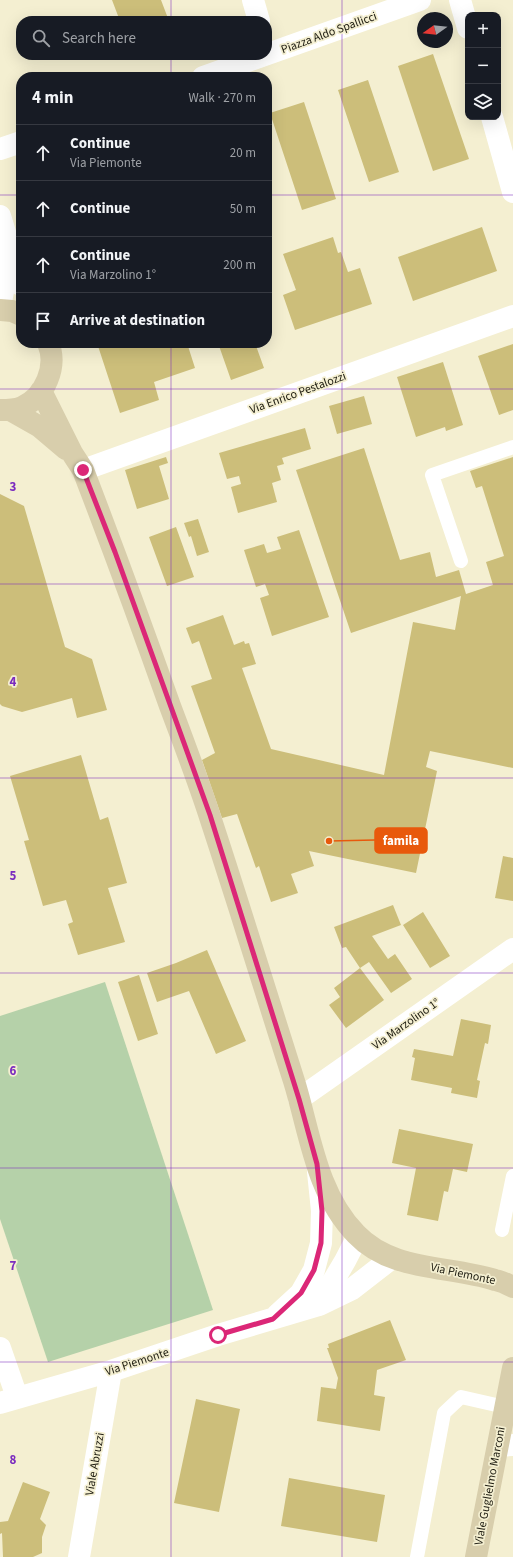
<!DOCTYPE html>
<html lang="en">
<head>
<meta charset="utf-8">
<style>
  :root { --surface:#171b24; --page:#242831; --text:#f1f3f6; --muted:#9ea1a6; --line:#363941 }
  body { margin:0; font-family:"Source Sans 3",sans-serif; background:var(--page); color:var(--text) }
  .controls { position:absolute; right:12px; top:12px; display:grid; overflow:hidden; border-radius:8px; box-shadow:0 4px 16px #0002 }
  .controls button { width:36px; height:36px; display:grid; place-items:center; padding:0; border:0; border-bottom:1px solid var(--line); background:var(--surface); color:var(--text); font:20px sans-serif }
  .compass { position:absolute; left:417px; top:12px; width:36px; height:36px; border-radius:50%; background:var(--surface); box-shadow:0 4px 16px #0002; rotate:255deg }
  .stop { position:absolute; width:12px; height:12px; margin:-9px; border:3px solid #db2777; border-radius:50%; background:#fff }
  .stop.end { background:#db2777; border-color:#fff; box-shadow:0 1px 4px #0008 }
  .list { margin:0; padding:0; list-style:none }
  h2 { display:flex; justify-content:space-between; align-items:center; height:52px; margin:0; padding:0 16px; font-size:17px }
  h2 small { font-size:13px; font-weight:400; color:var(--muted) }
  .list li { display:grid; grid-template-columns:26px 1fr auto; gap:12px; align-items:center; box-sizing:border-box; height:56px; padding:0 16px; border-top:1px solid var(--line) }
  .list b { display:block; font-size:15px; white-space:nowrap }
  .list p { margin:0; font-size:13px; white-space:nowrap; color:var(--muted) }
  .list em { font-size:13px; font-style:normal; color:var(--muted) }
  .icon { flex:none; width:22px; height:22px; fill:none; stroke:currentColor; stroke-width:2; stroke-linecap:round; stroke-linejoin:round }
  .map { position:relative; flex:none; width:513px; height:1557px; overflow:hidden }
  .search { position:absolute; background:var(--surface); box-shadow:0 4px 16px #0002; left:16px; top:16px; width:256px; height:44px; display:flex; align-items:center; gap:10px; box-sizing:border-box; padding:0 14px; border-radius:16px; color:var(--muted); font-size:15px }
  .panel { position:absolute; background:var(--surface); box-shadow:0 4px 16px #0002; left:16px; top:72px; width:256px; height:276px; border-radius:16px }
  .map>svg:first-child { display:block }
  .green { fill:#b5d1a9 }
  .building { fill:#ccbe7a }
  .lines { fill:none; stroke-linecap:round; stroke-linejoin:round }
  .service { stroke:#fff; stroke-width:14 }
  .minor { stroke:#fff; stroke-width:22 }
  .secondary { stroke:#d8ceac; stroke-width:22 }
  .route { stroke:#db2777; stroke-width:5 }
  .grid { fill:none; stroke:#7b2cbf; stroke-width:1; stroke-opacity:0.55 }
  .labels { text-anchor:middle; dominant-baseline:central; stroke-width:3.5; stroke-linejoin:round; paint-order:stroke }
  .street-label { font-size:12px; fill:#1e1c11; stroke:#f4efd1 }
  .grid-label { font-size:13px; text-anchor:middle; font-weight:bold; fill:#7b2cbf; stroke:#f4efd1; stroke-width:3.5; stroke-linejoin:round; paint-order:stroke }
  .leader { fill:none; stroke:#e8590c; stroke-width:1.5 }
  .callout-dot { fill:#e8590c; stroke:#f4efd1; stroke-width:1.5 }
  .callout { fill:#e8590c; stroke:#e8590c; stroke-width:1.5 }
  .callout-label { font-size:13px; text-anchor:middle; font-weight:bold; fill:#fff }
</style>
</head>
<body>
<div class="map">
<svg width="513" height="1557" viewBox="0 0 513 1557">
  <rect width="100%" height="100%" fill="#f4efd1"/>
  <path class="green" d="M105,982L213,1310L48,1362L0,1219V1016Z"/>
  <path class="building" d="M112,0H161L169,21H120Z
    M433,54L469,159L433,171L398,66Z
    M368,80L399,172L369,182L338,90Z
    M304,102L336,199L302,210L270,113Z
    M482,227L497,271L413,301L398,257Z
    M333,237L338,253L341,252L348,272L360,268L372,304L295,330L283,295L296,290L283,254Z
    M97,343H187L195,368L154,382L159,400L120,413Z
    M218,343H255L264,368L231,380Z
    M513,344V410L499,415L478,356Z
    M443,362L463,425L446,431L445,427L416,437L397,377Z
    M364,396L372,424L337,434L329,406Z
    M305,428L311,449L282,458L284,464L277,466L281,480L272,483L277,502L238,513L231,487L241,484L239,476L227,479L219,453Z
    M364,448L400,560L430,552L436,577L459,570L466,594L493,585L486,562L504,556L482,486L476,488L470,471L513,457V768L430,751L426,767L437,771L416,873L309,851L314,866L291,874L298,893L271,902L259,866L256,868L237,814L222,818L202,760L215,753L191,686L212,679L199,641L192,644L186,628L223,615L234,645L244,641L245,644L249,643L256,664L242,668L271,749L384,775L413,622L455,630L461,596L351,633L296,470Z
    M166,457L168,463L159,466L169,499L137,509L125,470Z
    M0,494L24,506L65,647L92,659L107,710L77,718L72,698L22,712L2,706L0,704Z
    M198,519L209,552L197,556L191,536L189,537L184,523Z
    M176,527L194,577L167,586L149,537Z
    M299,530L329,617L272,636L260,598L269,595L265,584L256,587L244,550L264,544L267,553L281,549L277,537Z
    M81,755L100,820L108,817L127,883L108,888L125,942L78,955L68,924L73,922L66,900L43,906L24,841L29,840L10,776Z
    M503,856L513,858V901L495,898Z
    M393,905L401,925L372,936L388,959L395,954L412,979L391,993L369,962L360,968L384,1000L346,1028L329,1005L340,997L334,988L360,968L346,947L342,948L334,927Z
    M423,912L450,956L430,968L403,925Z
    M207,950L246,1041L216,1054L189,991L157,1002L147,973L176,963Z
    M139,975L158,1034L138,1041L118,982Z
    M461,1019L491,1025L488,1044L485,1043L477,1080L480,1081L477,1098L451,1093L452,1088L411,1080L415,1058L412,1057L414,1049L453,1056Z
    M399,1129L473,1144L467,1172L453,1169L448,1192L444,1191L438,1221L407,1215L416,1168L392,1163Z
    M390,1320L406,1360L377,1370L374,1395L385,1397L380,1431L317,1421L321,1387L336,1389L338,1378L327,1348H329L328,1344Z
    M196,1399L240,1409L219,1512L174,1503Z
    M289,1478L385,1495L377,1542L281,1526Z
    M23,1482L50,1492L40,1519L46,1525L42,1537V1553L33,1557H3L2,1533L0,1534V1522L8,1521Z"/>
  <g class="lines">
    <path class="service" d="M461,561L432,475L513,447
      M502,1230L513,1176
      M417,1557L444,1413L461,1397L505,1407"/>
    <path class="minor" d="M253,0L259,21
      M460,0L468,28
      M203,77L420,0
      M492,117L513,192
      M0,149L21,142
      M0,216L21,285
      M0,307L10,255
      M83,470L513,316
      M299,1099L513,949
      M319,1305L345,1261L358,1236
      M277,1315L301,1293L314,1270L321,1243L322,1211L318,1172
      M0,1348L17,1397
      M0,1403L111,1371L218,1335L319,1305L352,1289L392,1258
      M498,1446L513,1445
      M79,1557L111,1371"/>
    <path class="secondary" d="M0,310L12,311L21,315
      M41,391L72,453L83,470C113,548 142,627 170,706C184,743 198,780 210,817C239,905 266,993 294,1081C310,1133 316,1193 356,1234C392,1272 448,1265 495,1280C501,1281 507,1284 513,1287
      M0,410C7,410 15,410 22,407C45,397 58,366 48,343
      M10,410L40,427L66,449
      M476,1557L513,1368"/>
  </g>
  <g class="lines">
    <path class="route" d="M83,470L115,552L210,815L299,1099L317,1164L322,1211L321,1243L314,1270L301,1293L273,1319L218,1335"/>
  </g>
  <path class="grid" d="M171,0V21M342,0V1557M171,55V77M0,195H21M267,195H513M171,343V1557M0,389H513M0,584H513M0,778H513M0,973H513M0,1168H513M0,1362H513"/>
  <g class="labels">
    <g class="street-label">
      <text transform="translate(329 33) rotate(-20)">Piazza Aldo Spallicci</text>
      <text transform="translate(298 393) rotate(-20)">Via Enrico Pestalozzi</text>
      <text transform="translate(406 1024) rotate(-35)">Via Marzolino 1°</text>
      <text transform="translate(463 1274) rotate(12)">Via Piemonte</text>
      <text transform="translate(137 1362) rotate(-18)">Via Piemonte</text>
      <text transform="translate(95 1464) rotate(-80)">Viale Abruzzi</text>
      <text transform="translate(490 1486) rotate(-79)">Viale Guglielmo Marconi</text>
    </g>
  </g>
  <g class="grid-label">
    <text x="13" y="491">3</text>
    <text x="13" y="686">4</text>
    <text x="13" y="880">5</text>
    <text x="13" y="1075">6</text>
    <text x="13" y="1270">7</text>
    <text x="13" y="1464">8</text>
  </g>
  <path class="leader" d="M329 841L375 840"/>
  <circle class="callout-dot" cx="329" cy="841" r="4"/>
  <rect class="callout" x="375" y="828" width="52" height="25" rx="4"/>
  <g class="callout-label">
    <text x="401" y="845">famila</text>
  </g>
</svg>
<div class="controls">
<button>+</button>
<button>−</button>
<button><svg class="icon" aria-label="layers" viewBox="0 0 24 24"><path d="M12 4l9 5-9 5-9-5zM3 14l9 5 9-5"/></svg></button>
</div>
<svg class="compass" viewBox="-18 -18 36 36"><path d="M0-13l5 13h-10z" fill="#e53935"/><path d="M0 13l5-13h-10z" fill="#9ea1a6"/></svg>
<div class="stop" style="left:218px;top:1335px"></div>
<div class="stop end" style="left:83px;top:470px"></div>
<div class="search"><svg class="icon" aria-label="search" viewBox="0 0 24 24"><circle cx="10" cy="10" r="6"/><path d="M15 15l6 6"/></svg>Search here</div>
<section class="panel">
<h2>4 min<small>Walk · 270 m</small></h2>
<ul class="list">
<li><svg class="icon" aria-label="ahead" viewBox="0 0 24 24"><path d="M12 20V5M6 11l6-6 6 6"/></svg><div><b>Continue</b><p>Via Piemonte</p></div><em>20 m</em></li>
<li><svg class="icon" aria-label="ahead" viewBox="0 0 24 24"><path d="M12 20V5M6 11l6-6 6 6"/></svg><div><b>Continue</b></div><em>50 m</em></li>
<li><svg class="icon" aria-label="ahead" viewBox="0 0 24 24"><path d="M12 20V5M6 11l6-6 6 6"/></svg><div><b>Continue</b><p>Via Marzolino 1°</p></div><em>200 m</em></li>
<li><svg class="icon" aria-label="arrive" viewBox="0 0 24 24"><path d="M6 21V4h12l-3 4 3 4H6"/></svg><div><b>Arrive at destination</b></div></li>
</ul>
</section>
</div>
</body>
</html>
